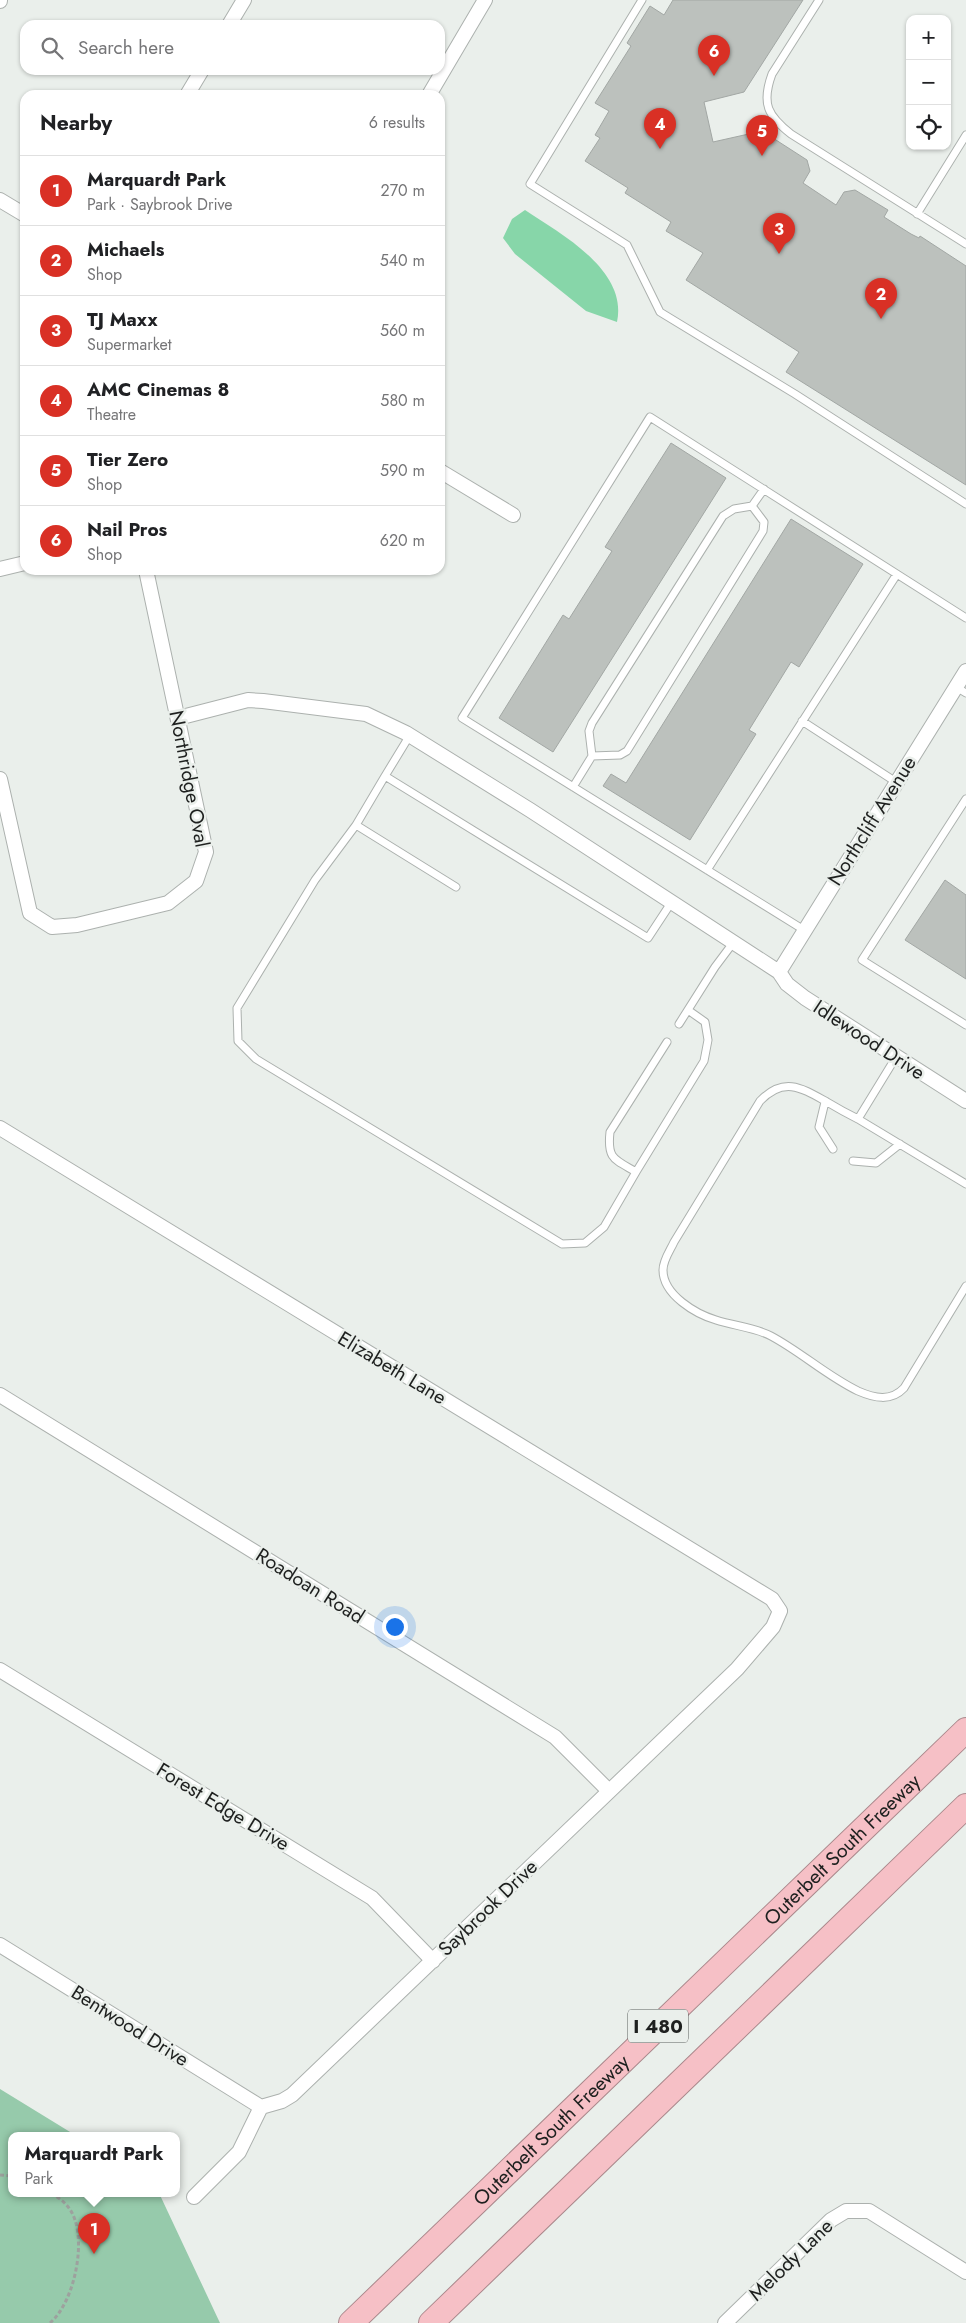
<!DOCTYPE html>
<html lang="en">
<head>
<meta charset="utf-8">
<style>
  :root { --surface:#fff; --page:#f6f6f6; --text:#202124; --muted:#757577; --line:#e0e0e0; --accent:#d93025 }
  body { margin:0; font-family:Jost,sans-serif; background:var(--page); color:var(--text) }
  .controls { position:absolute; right:15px; top:15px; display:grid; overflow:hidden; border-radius:10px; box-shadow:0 1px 4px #0004 }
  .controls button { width:45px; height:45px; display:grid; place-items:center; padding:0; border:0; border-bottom:1px solid var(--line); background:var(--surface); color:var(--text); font:25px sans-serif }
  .you { position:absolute; left:394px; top:1626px; width:18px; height:18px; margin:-12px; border:4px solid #fff; border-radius:50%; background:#1a73e8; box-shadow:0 0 0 8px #1a73e833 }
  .badge { display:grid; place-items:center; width:32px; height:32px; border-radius:50%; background:var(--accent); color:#fff; font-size:16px; font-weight:700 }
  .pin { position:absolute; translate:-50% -41px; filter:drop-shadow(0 1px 2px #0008) }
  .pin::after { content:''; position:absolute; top:26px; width:18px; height:15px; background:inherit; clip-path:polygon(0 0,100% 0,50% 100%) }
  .popup { position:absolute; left:8px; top:2132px; width:172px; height:65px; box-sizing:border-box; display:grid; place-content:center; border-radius:10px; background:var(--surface); filter:drop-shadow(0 1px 4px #0005); font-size:16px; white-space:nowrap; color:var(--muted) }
  .popup b { font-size:19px; color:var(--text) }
  .popup::after { content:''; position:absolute; left:50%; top:100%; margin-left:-10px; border:10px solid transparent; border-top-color:var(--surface) }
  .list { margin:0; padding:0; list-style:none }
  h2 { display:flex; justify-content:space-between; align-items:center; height:65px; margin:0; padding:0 20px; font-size:21px }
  h2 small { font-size:16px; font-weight:400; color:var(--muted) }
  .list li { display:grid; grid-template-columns:32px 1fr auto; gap:15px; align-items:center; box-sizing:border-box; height:70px; padding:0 20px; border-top:1px solid var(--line) }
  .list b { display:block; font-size:19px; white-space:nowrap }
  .list p { margin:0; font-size:16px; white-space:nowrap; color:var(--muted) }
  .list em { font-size:16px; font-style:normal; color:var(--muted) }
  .icon { flex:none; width:28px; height:28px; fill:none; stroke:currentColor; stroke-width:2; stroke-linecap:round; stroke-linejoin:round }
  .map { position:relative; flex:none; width:966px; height:2323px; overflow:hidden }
  .search { position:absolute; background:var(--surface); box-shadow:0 1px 4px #0004; left:20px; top:20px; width:425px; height:55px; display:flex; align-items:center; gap:12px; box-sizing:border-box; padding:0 18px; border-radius:15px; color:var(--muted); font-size:19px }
  .panel { position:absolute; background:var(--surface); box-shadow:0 1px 4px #0004; left:20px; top:90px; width:425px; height:485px; border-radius:15px }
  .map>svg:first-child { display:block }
  .green { fill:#96caab }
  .water { fill:#87d6a9 }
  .building { fill:#bcc1bd; stroke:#a2a7a4 }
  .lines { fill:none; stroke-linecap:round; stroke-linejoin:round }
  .service-casing { stroke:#acb1ae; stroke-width:9 }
  .minor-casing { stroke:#acb1ae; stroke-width:16 }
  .motorway-casing { stroke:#aa888c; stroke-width:26 }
  .path { stroke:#9da19e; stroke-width:3; stroke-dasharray:4 2.5; stroke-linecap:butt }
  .service { stroke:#fff; stroke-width:7 }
  .minor { stroke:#fff; stroke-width:14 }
  .motorway { stroke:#f6c0c6; stroke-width:24 }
  .labels { text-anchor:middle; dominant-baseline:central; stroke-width:5; stroke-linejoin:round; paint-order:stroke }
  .shield { fill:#eaefeb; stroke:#5b5e5c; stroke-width:1 }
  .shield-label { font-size:19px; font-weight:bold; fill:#1e201f }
  .street-label { font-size:20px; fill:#1e201f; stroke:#eaefeb }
</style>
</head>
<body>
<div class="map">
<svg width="966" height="2323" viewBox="0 0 966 2323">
  <rect width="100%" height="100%" fill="#eaefeb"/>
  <path class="green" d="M0,2089L75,2135H12V2193H159L220,2323H0Z"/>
  <path class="water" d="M525,210C561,234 628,270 617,322L586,311L515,254L503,238L512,219Z"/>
  <path class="building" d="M673,0H803L744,92L704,102L713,142L762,131L807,160L810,171L803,183L836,205L844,192L855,190L888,210L884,217L911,234L919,238L920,236L966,266V485L786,372L799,352L686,280L703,253L666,231L671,222L625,193L628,188L585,161L600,138L595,135L609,111L595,103L631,46L627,43L650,6L664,15Z
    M671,443L726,478L553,752L499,718L563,615L569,619L612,551L605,547Z
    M791,519L863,564L799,667L791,662L749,730L756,734L690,840L603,786L611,774L626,783Z
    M945,880L966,895V979L905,940Z"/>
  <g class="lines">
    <g class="service-casing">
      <path id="service" d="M642,0L530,184L627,245L660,312L795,394L966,504
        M819,0L772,74C761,104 768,116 791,134L966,244
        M917,214L966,135
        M956,687L966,693
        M802,721L896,782
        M410,735L385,776L648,938L671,903
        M592,756L620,755L627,751L763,531L764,522L752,506
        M385,776L356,825L456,887
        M573,787L592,756L589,731L592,723L723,516L734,509L752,506L764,489
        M966,799L862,960L966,1025
        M356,825L315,880L237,1008L238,1041L256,1059L562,1244L585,1243L604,1227L636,1172
        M707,870L897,574
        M804,930L462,718L650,417L966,618
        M679,1024L715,967L733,943
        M667,1042L610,1132C607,1159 614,1159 636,1172L704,1061L708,1040L705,1022L688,1010
        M896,1057L858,1119C848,1114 837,1108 827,1102C802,1088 784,1076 760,1101L674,1242C670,1251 663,1260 663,1270C663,1295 696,1314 716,1320C734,1326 754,1327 771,1336C801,1352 827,1376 858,1391C874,1398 891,1402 904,1388L966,1286
        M825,1102L819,1127L833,1149
        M858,1119L966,1184
        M853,1161L876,1163L900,1144"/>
    </g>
    <g class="minor-casing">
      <path id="minor" d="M0,1V0
        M229,25L244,0
        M187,95L202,70
        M429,95L485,0
        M0,200L25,215
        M440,471L513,515
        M0,569L25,563
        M178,718L248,700L263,701L366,714L406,733L530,810L779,972L787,984L805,998L966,1101
        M0,779L30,913L52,927L77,925L168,903L196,881L206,852L146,570
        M779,972L966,671
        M0,1128L772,1599L780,1611L773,1627L737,1669L292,2095L282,2101L261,2107L239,2152L194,2197
        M0,1395L555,1737L609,1791
        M0,1670L372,1898L433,1961
        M0,1945L261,2107
        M725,2323L831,2220L846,2211H869L966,2272"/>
    </g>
    <g class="motorway-casing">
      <g id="motorway">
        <path id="s1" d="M351,2323L966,1730"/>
        <path d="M431,2323L966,1806"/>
      </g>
    </g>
    <path class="path" d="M0,2175L12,2176
      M50,2323C75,2302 89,2235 69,2208C64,2201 57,2197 51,2193"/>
    <use href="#service" class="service"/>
    <use href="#minor" class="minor"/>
    <use href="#motorway" class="motorway"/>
  </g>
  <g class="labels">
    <rect class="shield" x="628" y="2009.5" width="60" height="33" rx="4"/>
    <g class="shield-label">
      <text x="658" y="2026">I 480</text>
    </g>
    <g class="street-label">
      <text transform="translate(189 779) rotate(79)">Northridge Oval</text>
      <text transform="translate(872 821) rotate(-58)">Northcliff Avenue</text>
      <text transform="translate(869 1040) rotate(33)">Idlewood Drive</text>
      <text transform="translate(392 1368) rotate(31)">Elizabeth Lane</text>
      <text transform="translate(310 1586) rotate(32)">Roadoan Road</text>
      <text transform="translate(223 1807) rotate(31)">Forest Edge Drive</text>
      <text stroke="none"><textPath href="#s1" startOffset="682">Outerbelt South Freeway</textPath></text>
      <text transform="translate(488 1908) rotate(-44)">Saybrook Drive</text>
      <text transform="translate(130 2026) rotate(32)">Bentwood Drive</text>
      <text stroke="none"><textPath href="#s1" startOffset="278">Outerbelt South Freeway</textPath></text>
      <text transform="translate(791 2260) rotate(-44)">Melody Lane</text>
    </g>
  </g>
</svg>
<div class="controls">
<button>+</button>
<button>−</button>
<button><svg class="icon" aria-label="locate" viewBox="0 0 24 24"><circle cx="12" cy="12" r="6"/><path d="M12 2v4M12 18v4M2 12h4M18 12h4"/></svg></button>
</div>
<div class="you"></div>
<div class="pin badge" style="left:94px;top:2254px">1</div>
<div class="popup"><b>Marquardt Park</b>Park</div>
<div class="pin badge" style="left:881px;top:319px">2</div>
<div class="pin badge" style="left:779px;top:254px">3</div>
<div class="pin badge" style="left:660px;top:149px">4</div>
<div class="pin badge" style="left:762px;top:156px">5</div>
<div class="pin badge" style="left:714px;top:76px">6</div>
<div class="search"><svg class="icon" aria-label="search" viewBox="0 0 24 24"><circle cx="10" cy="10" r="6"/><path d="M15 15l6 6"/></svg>Search here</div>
<section class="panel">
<h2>Nearby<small>6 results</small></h2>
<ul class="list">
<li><span class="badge">1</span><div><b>Marquardt Park</b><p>Park · Saybrook Drive</p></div><em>270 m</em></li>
<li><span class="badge">2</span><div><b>Michaels</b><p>Shop</p></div><em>540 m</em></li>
<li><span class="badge">3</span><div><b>TJ Maxx</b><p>Supermarket</p></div><em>560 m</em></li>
<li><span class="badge">4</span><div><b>AMC Cinemas 8</b><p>Theatre</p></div><em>580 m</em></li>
<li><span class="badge">5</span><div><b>Tier Zero</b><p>Shop</p></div><em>590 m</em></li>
<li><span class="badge">6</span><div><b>Nail Pros</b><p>Shop</p></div><em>620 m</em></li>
</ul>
</section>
</div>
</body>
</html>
